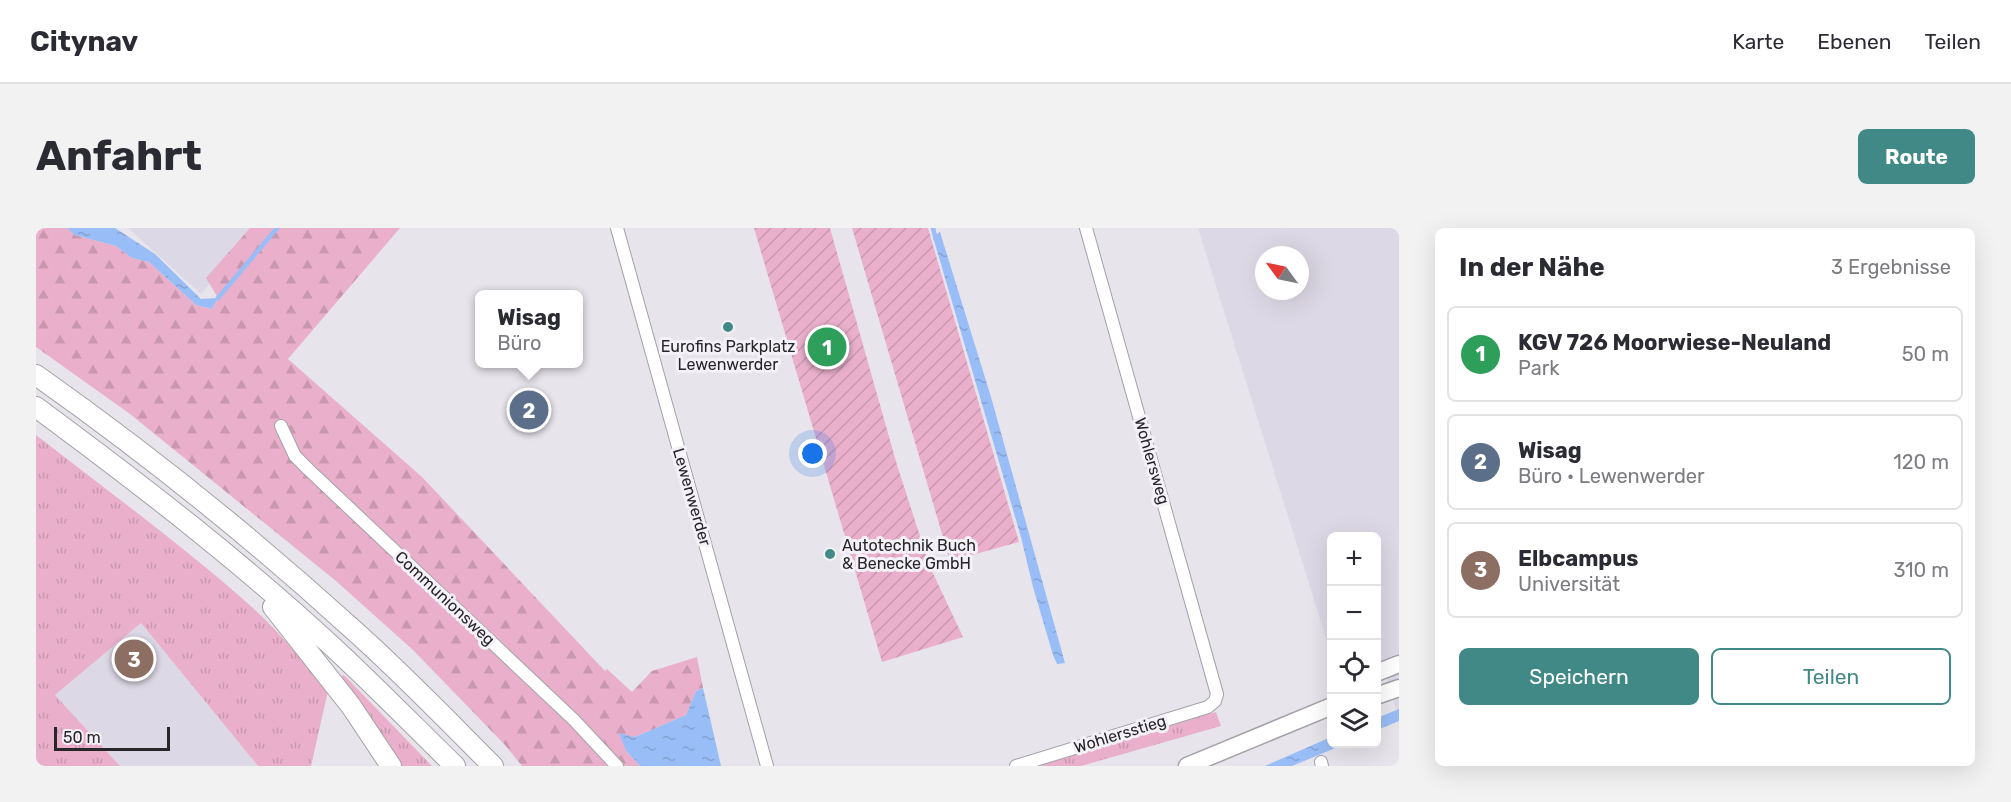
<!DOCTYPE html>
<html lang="de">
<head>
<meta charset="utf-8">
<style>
  :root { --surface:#fff; --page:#f2f2f3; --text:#2b2b33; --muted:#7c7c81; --line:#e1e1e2; --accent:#418986 }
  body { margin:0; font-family:Rubik,sans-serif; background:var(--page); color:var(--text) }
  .controls { position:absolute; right:18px; bottom:18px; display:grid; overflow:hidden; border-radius:9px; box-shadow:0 6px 24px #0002 }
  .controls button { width:54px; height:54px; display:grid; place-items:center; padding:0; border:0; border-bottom:2px solid var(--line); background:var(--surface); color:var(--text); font:30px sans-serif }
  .compass { position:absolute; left:1219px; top:18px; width:54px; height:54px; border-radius:50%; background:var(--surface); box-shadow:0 6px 24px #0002; rotate:303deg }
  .scale { position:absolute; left:18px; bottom:15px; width:116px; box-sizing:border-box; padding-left:6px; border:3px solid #272628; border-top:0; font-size:16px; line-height:21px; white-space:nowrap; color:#272628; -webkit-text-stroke:4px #f4f1f8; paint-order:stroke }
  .you { position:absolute; left:777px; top:226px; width:21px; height:21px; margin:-15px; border:4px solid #fff; border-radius:50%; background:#1a73e8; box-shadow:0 0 0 9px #1a73e833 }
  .badge { display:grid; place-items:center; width:39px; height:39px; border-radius:50%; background:var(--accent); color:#fff; font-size:20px; font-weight:700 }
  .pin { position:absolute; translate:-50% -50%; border:3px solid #fff; box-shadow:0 2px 6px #0006 }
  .popup { position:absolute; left:439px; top:62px; width:108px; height:78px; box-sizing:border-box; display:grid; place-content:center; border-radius:9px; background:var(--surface); filter:drop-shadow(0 2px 4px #0005); font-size:20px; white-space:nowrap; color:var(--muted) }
  .popup b { font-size:22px; color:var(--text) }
  .popup::after { content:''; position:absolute; left:50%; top:100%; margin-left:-12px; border:12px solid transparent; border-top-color:var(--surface) }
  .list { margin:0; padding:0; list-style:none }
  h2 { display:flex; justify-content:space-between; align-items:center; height:78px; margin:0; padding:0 24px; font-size:26px }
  h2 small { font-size:20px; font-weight:400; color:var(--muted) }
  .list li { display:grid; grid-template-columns:39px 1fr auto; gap:18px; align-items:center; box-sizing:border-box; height:96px; margin:0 12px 12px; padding:0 12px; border:2px solid var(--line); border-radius:9px }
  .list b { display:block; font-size:22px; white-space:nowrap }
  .list p { margin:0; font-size:20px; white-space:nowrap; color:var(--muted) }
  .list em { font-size:20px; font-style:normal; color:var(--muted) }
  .actions { display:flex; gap:12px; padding:18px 24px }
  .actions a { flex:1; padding:14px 0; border:2px solid var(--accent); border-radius:9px; text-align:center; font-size:21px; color:var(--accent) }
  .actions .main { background:var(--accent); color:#fff }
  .icon { flex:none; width:33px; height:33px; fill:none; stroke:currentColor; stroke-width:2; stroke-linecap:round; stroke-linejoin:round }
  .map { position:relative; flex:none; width:1363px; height:538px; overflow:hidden; border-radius:9px }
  header { display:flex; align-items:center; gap:36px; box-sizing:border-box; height:84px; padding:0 30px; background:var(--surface); border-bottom:2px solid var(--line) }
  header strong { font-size:28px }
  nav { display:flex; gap:33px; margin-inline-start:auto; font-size:21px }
  .intro { display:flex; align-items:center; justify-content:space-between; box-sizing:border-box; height:144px; padding:0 36px }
  h1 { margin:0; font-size:42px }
  .button { padding:15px 27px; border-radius:9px; background:var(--accent); color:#fff; font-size:21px; font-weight:700 }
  main { display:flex; gap:36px; padding:0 36px }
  aside { flex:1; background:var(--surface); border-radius:9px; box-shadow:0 6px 24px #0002 }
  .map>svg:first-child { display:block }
  .built { fill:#ddd8e5; fill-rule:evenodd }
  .grass { fill:url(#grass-tufts) }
  .forest { fill:url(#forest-firs) }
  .garden { fill:url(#garden-furrows) }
  .water { fill:url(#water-ripples) }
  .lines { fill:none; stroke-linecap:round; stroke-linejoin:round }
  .stream { stroke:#99bdf6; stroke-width:4.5 }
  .minor-casing { stroke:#a3a1a7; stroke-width:14 }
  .secondary-casing { stroke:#a3a1a7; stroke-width:19 }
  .trunk-casing { stroke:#a3a1a7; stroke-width:22 }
  .minor { stroke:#fff; stroke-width:12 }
  .secondary { stroke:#fff; stroke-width:16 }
  .trunk { stroke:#fff; stroke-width:20 }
  .poi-dot { fill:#418986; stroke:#f4f1f8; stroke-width:2 }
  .labels { text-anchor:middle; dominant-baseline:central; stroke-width:6; stroke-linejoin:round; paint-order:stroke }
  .poi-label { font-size:16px; fill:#272628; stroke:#f4f1f8 }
  .street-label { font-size:16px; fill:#272628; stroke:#f4f1f8 }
</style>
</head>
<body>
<header>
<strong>Citynav</strong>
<nav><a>Karte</a><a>Ebenen</a><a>Teilen</a></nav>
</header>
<div class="intro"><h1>Anfahrt</h1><a class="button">Route</a></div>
<main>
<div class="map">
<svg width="1363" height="538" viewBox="0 0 1363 538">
  <defs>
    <pattern id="grass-tufts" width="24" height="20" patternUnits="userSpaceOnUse" patternTransform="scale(1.5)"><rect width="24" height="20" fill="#eab0cb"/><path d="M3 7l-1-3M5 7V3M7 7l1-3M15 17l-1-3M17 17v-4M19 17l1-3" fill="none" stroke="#c997ae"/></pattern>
    <pattern id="forest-firs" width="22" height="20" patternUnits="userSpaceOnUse" patternTransform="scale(1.5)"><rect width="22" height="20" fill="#eab0cb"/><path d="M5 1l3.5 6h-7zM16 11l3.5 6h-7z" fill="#c997ae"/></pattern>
    <pattern id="garden-furrows" width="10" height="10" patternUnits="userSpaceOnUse" patternTransform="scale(1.5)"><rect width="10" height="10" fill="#eab0cb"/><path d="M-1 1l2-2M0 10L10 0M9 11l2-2" fill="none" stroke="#c997ae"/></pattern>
    <pattern id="water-ripples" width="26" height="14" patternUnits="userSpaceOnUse" patternTransform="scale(1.5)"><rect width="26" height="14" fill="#99bdf6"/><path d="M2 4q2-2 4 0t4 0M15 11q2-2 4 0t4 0" fill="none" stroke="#84a2d3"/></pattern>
  </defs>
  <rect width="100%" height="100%" fill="#e7e4eb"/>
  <path class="built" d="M92,0H223L165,66Z
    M1162,0H1363V493L1350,446L1341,449L1340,308H1296L1295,426ZM1228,27H1264V63H1228Z
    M105,395L222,538H84L19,467Z"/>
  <path class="grass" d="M0,207C73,264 149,319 218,381C245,406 268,434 292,463L275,538H222L105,395L19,467L84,538H0Z
    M306,447L309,448L396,538H366L306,451Z
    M1180,484L1185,498L1045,538H999Z"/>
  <path class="forest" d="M0,0H31L39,7L80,18L96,30L113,34L160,77L176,81L182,70L170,50L214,0H364L252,131L386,249L569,443L571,441L596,464L616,443L661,429L667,460L660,463L650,487L599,509L590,523L604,538H486L469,517L377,422L300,353L94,186L0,119Z"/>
  <path class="garden" d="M718,0H794L861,237L894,339L927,409L846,434Z
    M816,0H892L983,314L914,333Z"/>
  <path class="water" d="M31,0H79L119,26L165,71L182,70L176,81L160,77L113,34L96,30L80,18L39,7Z
    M904,4L955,169L1029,435L1021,436L1017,427L997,359L985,309L897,9Z
    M667,460L685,538H604L590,523L583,505L599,509L650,487L660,463Z
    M1363,481V493L1341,502V490Z
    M1295,509L1296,516H1309L1256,538H1229Z"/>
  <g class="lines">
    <path class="stream" d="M897,0L900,12
      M182,70L241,0"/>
    <g class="minor-casing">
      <path id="minor" d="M581,0L731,538
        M245,198L259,228L273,242L538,492L581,538
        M1285,534L1286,538
        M980,538L1172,479L1179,473L1181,466L1050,0"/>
    </g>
    <g class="secondary-casing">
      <path id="secondary" d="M1340,445L1363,436
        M1340,468L1363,460
        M1151,538L1296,478"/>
    </g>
    <g class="trunk-casing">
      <path id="trunk" d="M0,147C109,224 214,308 313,398C363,442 410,491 457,538
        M0,179C103,255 204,333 298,420C339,458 379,499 419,538
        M237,379L315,478L355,538"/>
    </g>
    <use href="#minor" class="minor"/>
    <use href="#secondary" class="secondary"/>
    <use href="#trunk" class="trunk"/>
  </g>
  <g class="poi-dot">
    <circle cx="692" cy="99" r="6"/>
    <circle cx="794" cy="326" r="6"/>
  </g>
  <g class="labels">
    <g class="poi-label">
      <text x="692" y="118">Eurofins Parkplatz<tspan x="692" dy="18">Lewenwerder</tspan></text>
      <text x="806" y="317" text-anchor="start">Autotechnik Buch<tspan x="806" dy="18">&amp; Benecke GmbH</tspan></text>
    </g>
    <g class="street-label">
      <text transform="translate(1116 233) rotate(74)">Wohlersweg</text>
      <text transform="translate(656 269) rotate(74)">Lewenwerder</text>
      <text transform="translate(409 370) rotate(43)">Communionsweg</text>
      <text transform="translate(1084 506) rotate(-17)">Wohlersstieg</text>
    </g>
  </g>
</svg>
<div class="controls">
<button>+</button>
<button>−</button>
<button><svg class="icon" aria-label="locate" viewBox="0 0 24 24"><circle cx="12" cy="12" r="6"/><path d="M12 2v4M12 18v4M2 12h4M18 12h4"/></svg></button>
<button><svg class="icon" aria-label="layers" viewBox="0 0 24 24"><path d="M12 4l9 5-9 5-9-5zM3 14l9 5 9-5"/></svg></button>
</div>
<svg class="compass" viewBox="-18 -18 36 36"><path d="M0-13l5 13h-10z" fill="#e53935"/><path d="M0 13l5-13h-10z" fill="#7c7c81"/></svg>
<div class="scale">50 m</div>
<div class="you"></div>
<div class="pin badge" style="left:791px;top:119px;background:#2e9e5b">1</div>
<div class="pin badge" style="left:493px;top:182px;background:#5c6f8a">2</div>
<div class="popup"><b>Wisag</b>Büro</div>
<div class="pin badge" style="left:98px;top:431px;background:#8d6e63">3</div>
</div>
<aside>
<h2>In der Nähe<small>3 Ergebnisse</small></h2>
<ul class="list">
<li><span class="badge" style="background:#2e9e5b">1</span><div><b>KGV 726 Moorwiese-Neuland</b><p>Park</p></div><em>50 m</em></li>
<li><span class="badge" style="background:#5c6f8a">2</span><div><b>Wisag</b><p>Büro · Lewenwerder</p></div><em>120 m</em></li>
<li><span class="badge" style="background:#8d6e63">3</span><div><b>Elbcampus</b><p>Universität</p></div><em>310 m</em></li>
</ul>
<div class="actions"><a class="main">Speichern</a><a>Teilen</a></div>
</aside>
</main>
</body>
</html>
